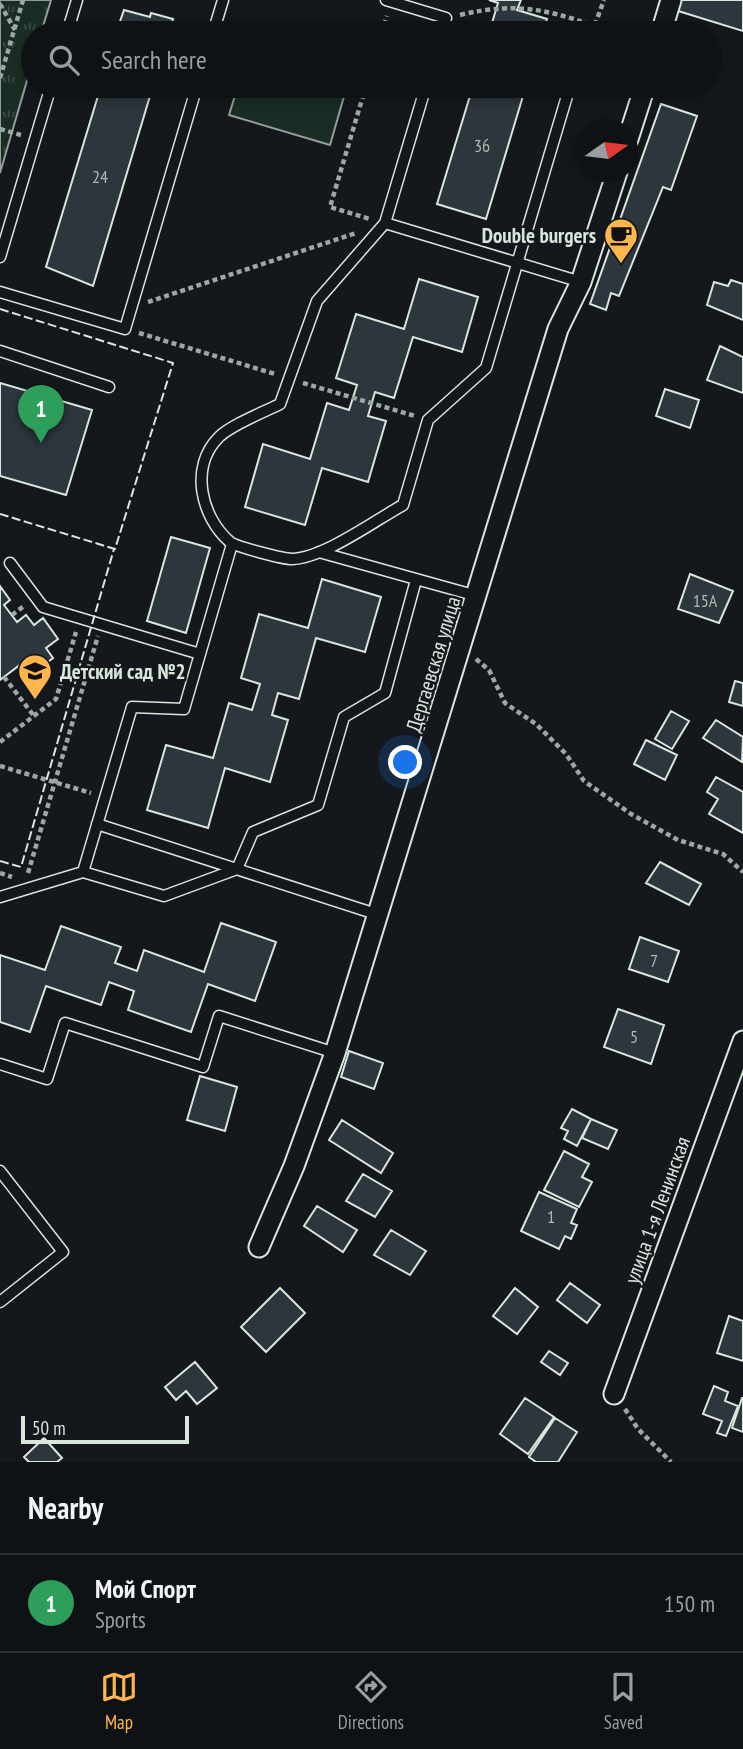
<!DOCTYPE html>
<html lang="en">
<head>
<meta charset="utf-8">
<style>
  :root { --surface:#0f1215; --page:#1d2022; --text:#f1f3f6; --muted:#9b9ea0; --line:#2f3234; --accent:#ffb74d }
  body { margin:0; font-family:"PT Sans Narrow",sans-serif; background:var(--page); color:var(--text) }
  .compass { position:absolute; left:575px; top:119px; width:63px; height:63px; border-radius:50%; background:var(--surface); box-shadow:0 4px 10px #0003; rotate:76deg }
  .scale { position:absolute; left:21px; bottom:18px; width:168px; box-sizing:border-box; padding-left:7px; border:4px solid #d8e6dc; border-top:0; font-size:19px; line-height:24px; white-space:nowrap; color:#d8e6dc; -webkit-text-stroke:5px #14181c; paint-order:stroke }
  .you { position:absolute; left:406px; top:763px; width:24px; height:24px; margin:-18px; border:5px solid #fff; border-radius:50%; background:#1a73e8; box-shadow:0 0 0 10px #1a73e833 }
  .badge { display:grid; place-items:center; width:46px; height:46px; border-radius:50%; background:var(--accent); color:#fff; font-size:23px; font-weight:700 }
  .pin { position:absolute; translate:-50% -58px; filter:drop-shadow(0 2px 4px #0008) }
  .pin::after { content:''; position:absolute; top:37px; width:24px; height:21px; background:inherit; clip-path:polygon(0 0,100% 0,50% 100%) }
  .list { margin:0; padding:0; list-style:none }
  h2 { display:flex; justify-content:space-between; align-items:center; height:91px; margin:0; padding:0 28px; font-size:30px }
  h2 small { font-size:23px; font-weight:400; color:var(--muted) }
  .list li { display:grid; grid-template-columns:46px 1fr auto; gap:21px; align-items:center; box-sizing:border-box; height:98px; padding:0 28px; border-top:2px solid var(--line) }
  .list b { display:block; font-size:26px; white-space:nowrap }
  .list p { margin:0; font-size:23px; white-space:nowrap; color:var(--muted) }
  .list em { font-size:23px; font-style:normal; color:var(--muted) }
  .icon { flex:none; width:38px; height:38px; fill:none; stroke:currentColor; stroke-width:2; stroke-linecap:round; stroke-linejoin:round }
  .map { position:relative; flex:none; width:743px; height:1462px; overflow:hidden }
  .search { position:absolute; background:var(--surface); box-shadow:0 4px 10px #0003; left:21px; right:21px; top:21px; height:77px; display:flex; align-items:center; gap:18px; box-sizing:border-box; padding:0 24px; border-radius:38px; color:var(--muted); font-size:26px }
  .sheet { height:189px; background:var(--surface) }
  nav { display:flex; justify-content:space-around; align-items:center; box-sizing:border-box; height:98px; border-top:2px solid var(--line); background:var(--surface); font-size:19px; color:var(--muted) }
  nav a { display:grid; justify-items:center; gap:4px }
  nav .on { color:var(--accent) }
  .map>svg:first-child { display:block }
  .grass { fill:url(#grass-tufts); stroke:#939e99; stroke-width:2 }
  .pitch { fill:#1a2d24; stroke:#939e99; stroke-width:2 }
  .building { fill:#2c363c; stroke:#d8e6dc; stroke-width:2 }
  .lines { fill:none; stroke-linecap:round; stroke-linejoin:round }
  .service-casing { stroke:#d8e6dc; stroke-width:13 }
  .minor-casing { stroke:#d8e6dc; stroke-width:23 }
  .path { stroke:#9da8a2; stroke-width:4.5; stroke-dasharray:5 3.5; stroke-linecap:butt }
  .service { stroke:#14181c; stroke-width:10 }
  .minor { stroke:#14181c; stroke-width:19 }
  .fence { stroke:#d8e6dc; stroke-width:2; stroke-dasharray:9 3.5; stroke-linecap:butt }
  .labels { text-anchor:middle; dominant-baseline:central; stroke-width:5; stroke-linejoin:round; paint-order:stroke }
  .number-label { font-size:18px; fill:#adbab4 }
  .poi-label { font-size:21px; font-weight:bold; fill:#d8e6dc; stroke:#14181c; text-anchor:end }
  .street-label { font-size:21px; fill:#d8e6dc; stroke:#14181c }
</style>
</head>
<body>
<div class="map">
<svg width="743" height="1462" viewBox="0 0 743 1462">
  <defs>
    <pattern id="grass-tufts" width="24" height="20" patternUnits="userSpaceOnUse" patternTransform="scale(1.75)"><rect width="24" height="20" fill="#1a2d24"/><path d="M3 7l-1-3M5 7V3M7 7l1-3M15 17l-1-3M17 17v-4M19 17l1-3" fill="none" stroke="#3b4b43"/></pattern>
  </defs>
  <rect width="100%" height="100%" fill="#14181c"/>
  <path class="grass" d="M0,0H51L41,33H33V60L0,173Z"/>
  <path class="pitch" d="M238,86H347L330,145L229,115Z"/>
  <path class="building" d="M489,0H521L517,10L547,19L542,33H489L498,3Z
    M678,0H743V31L675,10Z
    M124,10L150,17L151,13L173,19L169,33H116Z
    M101,86H153L93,286L46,267Z
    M473,86H526L486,219L437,204Z
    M661,104L697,116L671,190L663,187L619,296L611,293L606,310L590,304Z
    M419,279L478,297L462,352L413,337L394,398L375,392L368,416L386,421L368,482L322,468L305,525L245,507L263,444L310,459L327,403L349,410L357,385L336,378L356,314L404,329Z
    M731,280L743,284V320L707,305L714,282L728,286Z
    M720,346L743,357V393L707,380Z
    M0,383L92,410L66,495L0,476Z
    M665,389L699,400L690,428L656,416Z
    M171,537L210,548L186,633L147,621Z
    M690,574L733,591L719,623L678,609Z
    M322,579L381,597L365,652L316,638L299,699L278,693L272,715L288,720L270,782L225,768L208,828L147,810L166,745L213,758L229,703L252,710L260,684L241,678L259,614L308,628Z
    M0,586L10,600L4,605L17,622L26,615L34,625L43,618L58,639L46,648L53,658L34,673L25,661L0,680Z
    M735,681L743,683V706L729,702Z
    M671,711L689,721L672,749L655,739Z
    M716,720L743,737L742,762L703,738Z
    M646,740L677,755L665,780L634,764Z
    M716,777L743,792V833L709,814L718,799L707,792Z
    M660,862L701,884L689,905L646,883Z
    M221,923L276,942L255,1001L208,984L191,1032L128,1010L134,991L109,982L101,1005L46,986L30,1032L0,1022V955L45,970L61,926L121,947L115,963L137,971L144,950L204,972Z
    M640,937L679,951L668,982L629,969Z
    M618,1009L664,1025L651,1064L604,1047Z
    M349,1051L383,1063L374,1089L341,1077Z
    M200,1076L237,1087L225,1131L187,1120Z
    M572,1109L591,1119L577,1146L564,1139L568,1131L561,1128Z
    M591,1119L617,1130L608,1149L582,1138Z
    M342,1120L393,1153L381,1173L329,1140Z
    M564,1151L589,1164L582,1177L592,1182L579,1207L544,1190Z
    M363,1174L392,1191L375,1217L346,1201Z
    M539,1192L577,1209L571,1223L577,1225L571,1239L565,1236L559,1249L521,1231Z
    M317,1206L357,1230L343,1252L304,1226Z
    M391,1230L426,1251L410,1275L374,1255Z
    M570,1283L600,1305L587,1323L557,1300Z
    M280,1288L305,1313L266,1352L241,1327Z
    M515,1288L538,1307L517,1334L493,1316Z
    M729,1316L743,1321V1361L717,1353Z
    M549,1351L568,1363L560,1375L541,1362Z
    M195,1362L217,1388L197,1404L186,1391L176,1400L165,1387Z
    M714,1386L728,1392L725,1401L738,1406L726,1436L717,1433L722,1421L703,1414Z
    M525,1398L554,1417L528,1454L500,1434Z
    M742,1398H743V1432L732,1428Z
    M555,1418L577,1432L558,1462H536L529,1457Z
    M44,1438L62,1458L57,1462H29L24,1457Z"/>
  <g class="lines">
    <g class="service-casing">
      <path id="service" d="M386,0L446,18L441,33
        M67,33L77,0
        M213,33L223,0
        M426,86L385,223L581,282
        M385,223L317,301L280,404C264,412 231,425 219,437C189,467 201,517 230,542C237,547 283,559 292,559C324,558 374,521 403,505L428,420L486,368L570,86
        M0,257L51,86
        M0,292L125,329L197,86
        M0,351L109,387
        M319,552L477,596
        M10,563L43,607L200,654
        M97,824L379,915
        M83,872L132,707L184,709L232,544
        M0,897L83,872L164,896L237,869L253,832L318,805L344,717L385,693L416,580
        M0,1064L47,1079L65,1023L203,1067L219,1016L335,1053
        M0,1171L63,1252L0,1302"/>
    </g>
    <g class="minor-casing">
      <path id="minor" d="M661,33L671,0
        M628,139L645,86
        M259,1247L294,1166L335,1053L558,329L581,282L617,172
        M614,1394L743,1041"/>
    </g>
    <path class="path" d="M0,4L15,30
      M460,15C521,0 557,12 614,33
      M382,33L387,16
      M592,33L604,0
      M0,78L23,0
      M366,86L330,207L370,219
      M0,129L21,135
      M148,302L356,233
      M139,333L275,374
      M303,383L415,416
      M12,615L24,606
      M476,659L489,670L505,703L536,724L566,754L584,781L631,814L678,840L723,854L743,872
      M4,677L34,716
      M0,742L56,699L76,632
      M0,766L91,793
      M0,873L12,877
      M28,873L98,636
      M625,1409L638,1429L671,1462"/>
    <use href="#service" class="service"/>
    <use href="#minor" class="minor"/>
    <path class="fence" d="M0,309L173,363L115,549L0,514
      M0,861L21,867L114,549"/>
  </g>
  <defs>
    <g id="cafe-pin" transform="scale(1.75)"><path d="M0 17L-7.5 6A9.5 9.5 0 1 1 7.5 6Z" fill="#ffb74d" stroke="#14181c"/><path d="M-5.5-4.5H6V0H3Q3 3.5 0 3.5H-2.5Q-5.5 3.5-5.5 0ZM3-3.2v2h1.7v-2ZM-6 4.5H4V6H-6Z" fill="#111"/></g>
    <g id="school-pin" transform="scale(1.75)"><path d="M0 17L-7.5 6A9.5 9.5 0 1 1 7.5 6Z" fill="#ffb74d" stroke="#14181c"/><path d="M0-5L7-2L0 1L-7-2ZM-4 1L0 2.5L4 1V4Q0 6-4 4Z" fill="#111"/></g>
  </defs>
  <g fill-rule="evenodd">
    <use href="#cafe-pin" x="621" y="235"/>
    <use href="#school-pin" x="35" y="671"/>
  </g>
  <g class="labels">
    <g class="number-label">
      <text x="482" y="145">36</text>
      <text x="100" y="176">24</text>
      <text x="705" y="600">15А</text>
      <text x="654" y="960">7</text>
      <text x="634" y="1036">5</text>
      <text x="551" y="1216">1</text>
    </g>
    <g class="poi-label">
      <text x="596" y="235">Double burgers</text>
      <text x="60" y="671" text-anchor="start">Детский сад №2</text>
    </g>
    <g class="street-label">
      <text transform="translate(433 664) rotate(-73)">Дергаевская улица</text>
      <text transform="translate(657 1210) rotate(-70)">улица 1-я Ленинская</text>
    </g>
  </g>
</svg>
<svg class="compass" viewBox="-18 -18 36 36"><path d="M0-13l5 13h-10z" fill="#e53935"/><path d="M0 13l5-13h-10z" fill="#9b9ea0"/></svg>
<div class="scale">50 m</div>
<div class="you"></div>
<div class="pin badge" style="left:41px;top:443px;background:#2e9e5b">1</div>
<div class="search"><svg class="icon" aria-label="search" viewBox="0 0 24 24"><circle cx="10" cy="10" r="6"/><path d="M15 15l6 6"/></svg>Search here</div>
</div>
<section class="sheet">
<h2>Nearby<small></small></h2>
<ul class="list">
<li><span class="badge" style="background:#2e9e5b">1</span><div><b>Мой Спорт</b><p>Sports</p></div><em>150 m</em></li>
</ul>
</section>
<nav>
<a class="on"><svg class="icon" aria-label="map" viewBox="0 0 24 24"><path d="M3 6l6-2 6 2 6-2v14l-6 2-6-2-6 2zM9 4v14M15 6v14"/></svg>Map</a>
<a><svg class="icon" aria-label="directions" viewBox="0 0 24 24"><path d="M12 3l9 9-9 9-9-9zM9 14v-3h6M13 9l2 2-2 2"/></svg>Directions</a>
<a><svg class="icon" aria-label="saved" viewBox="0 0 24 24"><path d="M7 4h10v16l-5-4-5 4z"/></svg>Saved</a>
</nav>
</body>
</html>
